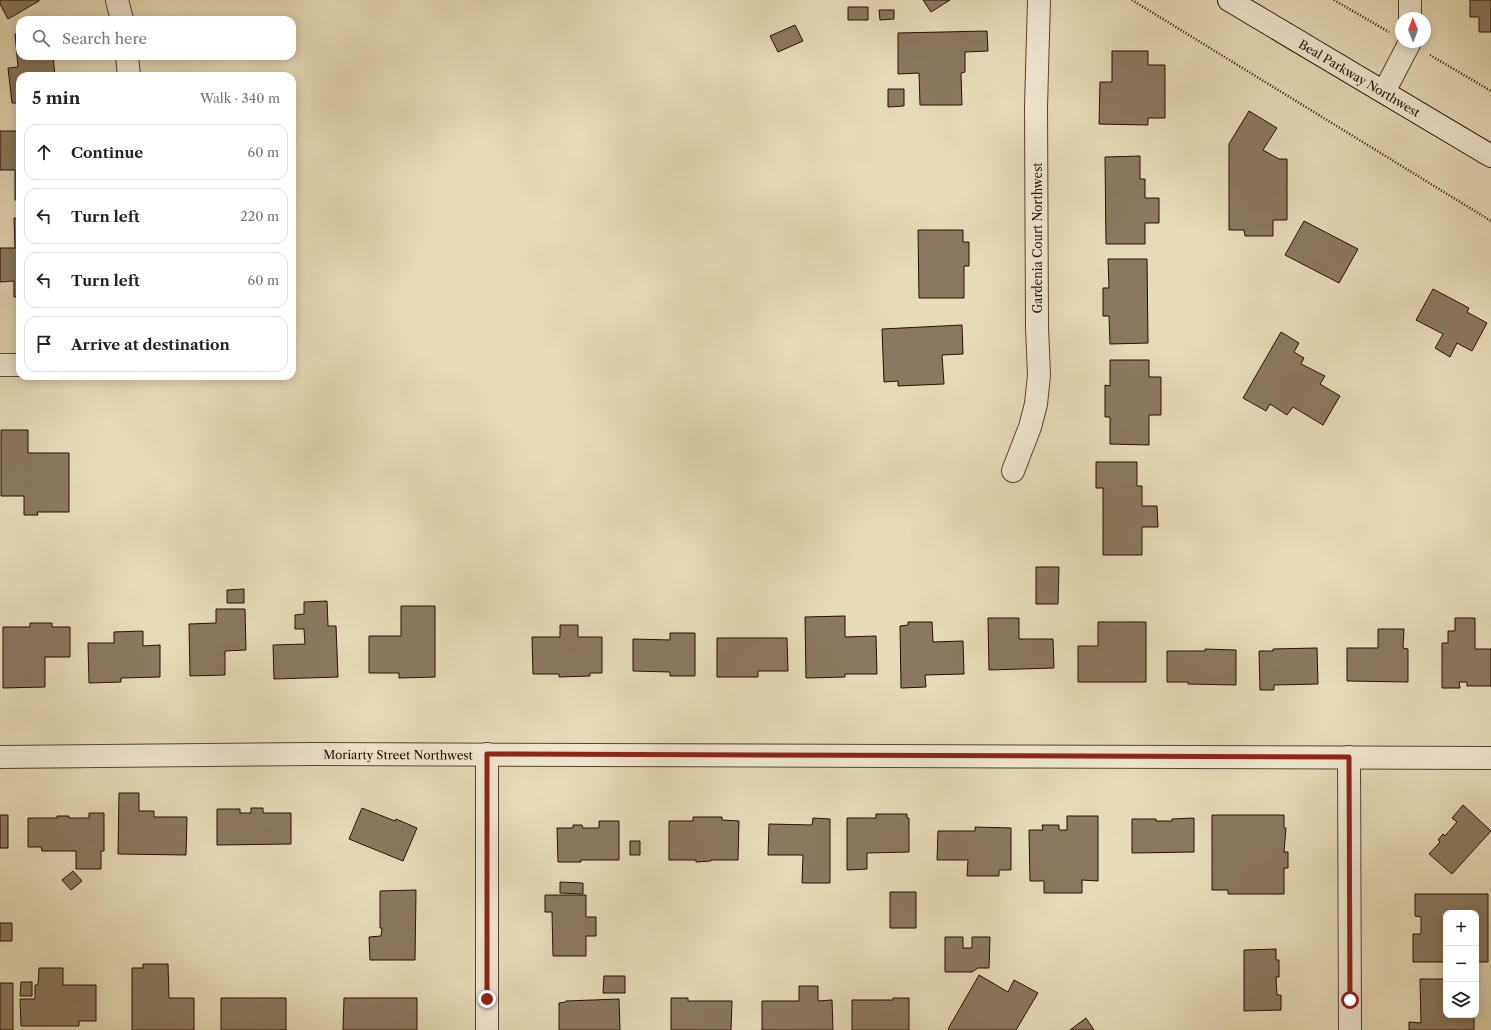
<!DOCTYPE html>
<html lang="en">
<head>
<meta charset="utf-8">
<style>
  :root { --surface:#fff; --page:#f6f6f6; --text:#222; --muted:#767676; --line:#e0e0e0 }
  body { margin:0; font-family:"Libre Caslon Text",serif; background:var(--page); color:var(--text) }
  .controls { position:absolute; right:12px; bottom:12px; display:grid; overflow:hidden; border-radius:8px; box-shadow:0 2px 10px #0003 }
  .controls button { width:36px; height:36px; display:grid; place-items:center; padding:0; border:0; border-bottom:1px solid var(--line); background:var(--surface); color:var(--text); font:20px sans-serif }
  .compass { position:absolute; left:1395px; top:12px; width:36px; height:36px; border-radius:50%; background:var(--surface); box-shadow:0 2px 10px #0003; rotate:359deg }
  .stop { position:absolute; width:12px; height:12px; margin:-9px; border:3px solid #8f2418; border-radius:50%; background:#fff }
  .stop.end { background:#8f2418; border-color:#fff; box-shadow:0 1px 4px #0008 }
  .list { margin:0; padding:0; list-style:none }
  h2 { display:flex; justify-content:space-between; align-items:center; height:52px; margin:0; padding:0 16px; font-size:17px }
  h2 small { font-size:13px; font-weight:400; color:var(--muted) }
  .list li { display:grid; grid-template-columns:26px 1fr auto; gap:12px; align-items:center; box-sizing:border-box; height:56px; margin:0 8px 8px; padding:0 8px; border:1px solid var(--line); border-radius:12px }
  .list b { display:block; font-size:15px; white-space:nowrap }
  .list em { font-size:13px; font-style:normal; color:var(--muted) }
  .icon { flex:none; width:22px; height:22px; fill:none; stroke:currentColor; stroke-width:2; stroke-linecap:round; stroke-linejoin:round }
  .map { position:relative; flex:none; width:1491px; height:1030px; overflow:hidden }
  .search { position:absolute; background:var(--surface); box-shadow:0 2px 10px #0003; left:16px; top:16px; width:280px; height:44px; display:flex; align-items:center; gap:10px; box-sizing:border-box; padding:0 14px; border-radius:12px; color:var(--muted); font-size:15px }
  .panel { position:absolute; background:var(--surface); box-shadow:0 2px 10px #0003; left:16px; top:72px; width:280px; height:308px; border-radius:12px }
  .map>svg:first-child { display:block }
  .building { fill:#8b795f; stroke:#280e00 }
  .lines { fill:none; stroke-linecap:round; stroke-linejoin:round }
  .street-casing { stroke:#58412e; stroke-width:24 }
  .secondary-casing { stroke:#280e00; stroke-width:24 }
  .path { stroke:#280e00; stroke-width:2.5; stroke-dasharray:1 2; stroke-linecap:butt }
  .street { stroke:#efe8d0; stroke-width:22 }
  .secondary { stroke:#efe8d0; stroke-width:22 }
  .route { stroke:#8f2418; stroke-width:5 }
  .labels { text-anchor:middle; dominant-baseline:central; stroke-width:3; stroke-linejoin:round; paint-order:stroke }
  .street-label { font-size:12px; fill:#280e00; stroke:#efe8d0 }
</style>
</head>
<body>
<div class="map">
<svg width="1491" height="1030" viewBox="0 0 1491 1030">
  <rect width="100%" height="100%" fill="#e6dbb7"/>
  <filter id="stains"><feTurbulence type="fractalNoise" baseFrequency=".005" numOctaves="4"/><feColorMatrix values="0 0 0 0 .2 0 0 0 0 .09 0 0 0 0 .02 0 0 0 .5 -.17"/></filter>
  <radialGradient id="worn" r=".72"><stop offset=".6" stop-color="#630" stop-opacity="0"/><stop offset="1" stop-color="#630" stop-opacity=".3"/></radialGradient>
  <path class="building" d="M0,0H39V1L8,19L0,4Z
    M923,0H950L931,12Z
    M1470,0H1491V32H1479V17H1470Z
    M848,7H868V20H848Z
    M879,10H894V19L880,20Z
    M795,25L803,41L778,52L770,36Z
    M987,31L988,51L965,52V72L961,73L962,105H920L919,73L898,74V33Z
    M15,34H20V56H53L55,76H20V103H12L8,68L18,67Z
    M1112,51H1148V65H1165V118H1148V125L1099,124L1100,82H1112Z
    M888,89H904V106L888,107Z
    M1249,111L1277,128L1263,150L1279,159H1287V220H1273V236H1245L1244,230H1229V144Z
    M0,131H20V200H15V170H0Z
    M1140,156V179H1145V198H1159V223H1145V244H1106L1105,157Z
    M14,218H20V297H14V281L0,282V248H15Z
    M1304,221L1358,249L1339,283L1285,255Z
    M918,230H963V242H969V266H964V298H919Z
    M1108,259H1147L1148,343L1110,344L1109,316H1103V288H1109Z
    M1433,289L1469,308L1467,312L1487,323L1472,351L1457,343L1450,357L1435,348L1443,334L1416,320Z
    M962,325L963,354L942,355L944,384L898,386V381L884,382L882,329Z
    M1281,332L1299,343L1294,352L1304,358L1301,364L1325,376L1320,384L1340,396L1323,425L1293,407L1287,415L1270,404L1266,411L1243,398Z
    M1110,360H1149V377H1161V415H1149V445L1110,444V417H1105V385L1110,386Z
    M1,430H28V453H69V512H37L38,515H24V496H1Z
    M1096,462H1137V486H1142V506H1157L1158,527H1142V555H1103V488H1096Z
    M1036,567H1059L1058,604H1036Z
    M244,589V603H227V590Z
    M327,601L328,626H336L338,677L274,679L273,645L305,644L304,629H295V615L304,614V602Z
    M401,606H435V677L399,678V673H369V636H401Z
    M216,609H245L246,650L225,651V675L190,676L189,624L216,623Z
    M845,616V637L876,636L877,674H845V677L806,678L805,617Z
    M988,618H1019V639H1053L1054,668L989,670Z
    M1455,618H1475V649H1491V686H1467V682H1459L1460,688H1442V643H1448V631H1455Z
    M908,622H932L933,642L963,641L964,674L925,675L926,687L901,688L900,626L908,625Z
    M1098,622H1146V682H1078V646H1098Z
    M30,623H52V627H70V657H45V687L3,688V627H30Z
    M560,625H578V637H602V673H590V676L559,677V674H533L532,637H560Z
    M1378,629H1404L1403,648L1408,649V682L1347,681V648H1378Z
    M143,631V646L160,645V677L121,678V682L89,683L88,643H114V632Z
    M670,633H695V676H670V672L633,671V639L670,640Z
    M717,638H787L788,671H758V677H717Z
    M1317,648L1318,684L1274,685V690H1260L1259,651H1273V649Z
    M1205,649L1236,650V685L1188,684V682H1167V651H1205Z
    M119,793H139V811H154V817H187L186,855L118,854Z
    M1463,805L1491,831L1452,874L1429,854L1440,842L1438,840L1443,834L1445,836L1457,822L1452,818Z
    M251,808H263V813H291V844L217,845V809H240V813H251Z
    M362,808L395,821L396,819L417,828L403,861L349,839Z
    M89,813H104V851H101V869H76V851H42L41,847H28V818H57V816H69V818H89Z
    M876,814H907V818H909V852L867,853V869L847,870V818H876Z
    M0,815H8V848H0Z
    M1212,815H1284V828H1286L1284,852H1288V868H1284V894H1228V890H1212Z
    M1067,816H1098V881L1082,880V893H1044V881H1030L1029,830H1043L1042,825H1059V830H1067Z
    M693,817H722V820L739,821L738,860H711V861L696,862V860H669V821H693Z
    M813,818L830,819V883H802L803,855H768L769,824L812,825Z
    M1194,818V852L1132,853V819H1156V821H1172V819Z
    M599,821H619V860H581V862H558L557,828H573V825H582L583,828H599Z
    M975,827L1011,828V870H999V876H967L968,860H937L938,831H975Z
    M630,841H640V855H630Z
    M73,871L82,881L71,890L62,880Z
    M560,882L583,883V894L560,893Z
    M416,890L415,960H370L369,937L381,936L382,928H380V891Z
    M890,892H916V928H890Z
    M1415,894H1488V962H1476V913H1446V962H1413V934H1421V917L1415,916Z
    M545,895H586V917H596V936H586V956H553L552,912H545Z
    M0,923H12V941H0Z
    M945,937H963V948H972V937H990L989,968H978L972,972H945Z
    M1276,949V960H1279V977H1276L1277,995H1281V1010L1244,1011V950Z
    M143,964H168L169,998H194V1030H132V968H143Z
    M39,968H63V985H96V1021H79V1026H21L20,999H35V985H38Z
    M979,975L1008,992L1014,980L1038,993L1016,1030H950L948,1029Z
    M604,976H625V993H603Z
    M1420,979H1446V1015H1474V1030H1409V1022L1421,1023Z
    M21,982H32V996H20Z
    M0,983H13V1030H0Z
    M799,986H818V1001L832,1000L833,1030H762V1001H799Z
    M221,998H286V1030H221Z
    M344,998H417V1030H343Z
    M671,998H688V1001H732L731,1030H671Z
    M893,998H909V1030H852V1000H893Z
    M619,999L620,1030H559V1003L566,1002V1001Z
    M1086,1018L1094,1030H1070Z"/>
  <g class="lines">
    <g class="street-casing">
      <g id="street">
        <path d="M117,0L122,20"/>
        <path d="M1410,18V0"/>
        <path d="M127,56L129,76"/>
        <path d="M1384,92L1410,42"/>
        <path d="M0,365H20"/>
        <path d="M1013,471L1030,427L1036,404L1039,375L1037,327L1036,107L1039,0"/>
        <path d="M487,754V1030"/>
        <path id="s1" d="M0,757L314,754L1491,758"/>
        <path d="M1349,757L1350,1030"/>
      </g>
    </g>
    <g class="secondary-casing">
      <g id="secondary">
        <path id="s2" d="M1229,0L1491,156"/>
      </g>
    </g>
    <path class="path" d="M1132,0L1491,221
      M1334,0L1389,32
      M1430,55L1491,91"/>
    <use href="#street" class="street"/>
    <use href="#secondary" class="secondary"/>
  </g>
  <g class="lines">
    <path class="route" d="M487,999V754L1349,757L1350,1000"/>
  </g>
  <g class="labels">
    <g class="street-label">
      <text stroke="none"><textPath href="#s2" startOffset="152">Beal Parkway Northwest</textPath></text>
      <text transform="translate(1037 238) rotate(-90)">Gardenia Court Northwest</text>
      <text stroke="none"><textPath href="#s1" startOffset="398">Moriarty Street Northwest</textPath></text>
    </g>
  </g>
  <rect width="100%" height="100%" filter="url(#stains)"/>
  <rect width="100%" height="100%" fill="url(#worn)"/>
</svg>
<div class="controls">
<button>+</button>
<button>−</button>
<button><svg class="icon" aria-label="layers" viewBox="0 0 24 24"><path d="M12 4l9 5-9 5-9-5zM3 14l9 5 9-5"/></svg></button>
</div>
<svg class="compass" viewBox="-18 -18 36 36"><path d="M0-13l5 13h-10z" fill="#e53935"/><path d="M0 13l5-13h-10z" fill="#767676"/></svg>
<div class="stop" style="left:1350px;top:1000px"></div>
<div class="stop end" style="left:487px;top:999px"></div>
<div class="search"><svg class="icon" aria-label="search" viewBox="0 0 24 24"><circle cx="10" cy="10" r="6"/><path d="M15 15l6 6"/></svg>Search here</div>
<section class="panel">
<h2>5 min<small>Walk · 340 m</small></h2>
<ul class="list">
<li><svg class="icon" aria-label="ahead" viewBox="0 0 24 24"><path d="M12 20V5M6 11l6-6 6 6"/></svg><div><b>Continue</b></div><em>60 m</em></li>
<li><svg class="icon" aria-label="left" viewBox="0 0 24 24"><path d="M17 20v-9H6M10 6l-5 5 5 5"/></svg><div><b>Turn left</b></div><em>220 m</em></li>
<li><svg class="icon" aria-label="left" viewBox="0 0 24 24"><path d="M17 20v-9H6M10 6l-5 5 5 5"/></svg><div><b>Turn left</b></div><em>60 m</em></li>
<li><svg class="icon" aria-label="arrive" viewBox="0 0 24 24"><path d="M6 21V4h12l-3 4 3 4H6"/></svg><div><b>Arrive at destination</b></div></li>
</ul>
</section>
</div>
</body>
</html>
